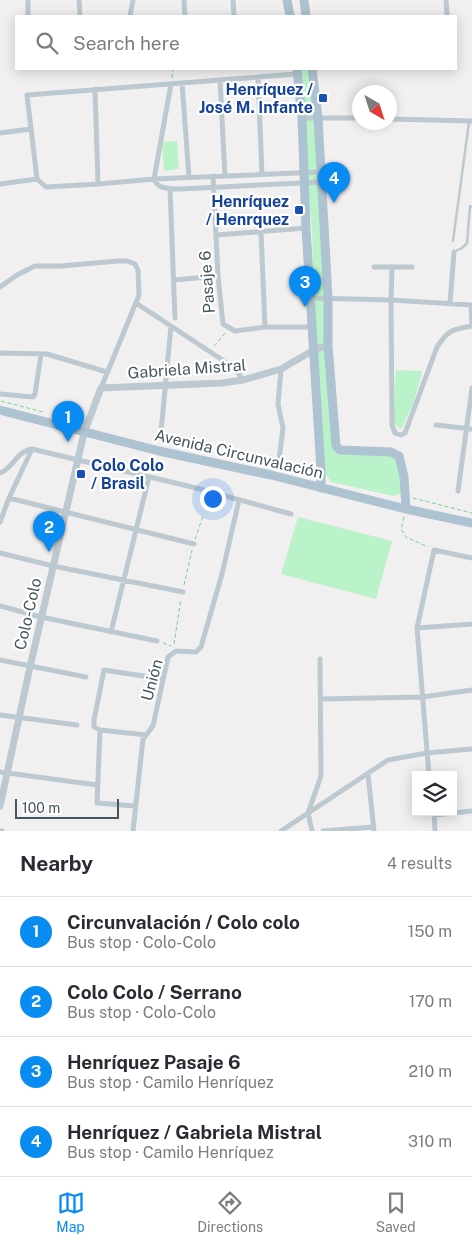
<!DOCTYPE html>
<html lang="en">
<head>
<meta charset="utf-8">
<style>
  :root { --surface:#fff; --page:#f7f7f7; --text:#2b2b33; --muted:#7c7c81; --line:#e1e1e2; --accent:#098cf2 }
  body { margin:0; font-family:"Public Sans",sans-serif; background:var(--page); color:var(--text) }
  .controls { position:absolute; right:15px; bottom:15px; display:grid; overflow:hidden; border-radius:0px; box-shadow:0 2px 12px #0003 }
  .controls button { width:45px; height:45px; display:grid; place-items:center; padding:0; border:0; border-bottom:1px solid var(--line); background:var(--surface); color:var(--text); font:25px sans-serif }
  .compass { position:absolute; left:352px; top:85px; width:45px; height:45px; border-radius:50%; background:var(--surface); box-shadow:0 2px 12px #0003; rotate:141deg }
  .scale { position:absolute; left:15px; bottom:12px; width:104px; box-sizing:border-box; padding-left:5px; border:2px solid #46565f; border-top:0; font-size:14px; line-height:18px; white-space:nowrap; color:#46565f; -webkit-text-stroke:4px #fff; paint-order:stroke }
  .you { position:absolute; left:212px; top:498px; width:18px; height:18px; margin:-12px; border:4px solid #fff; border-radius:50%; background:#1a73e8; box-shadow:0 0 0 8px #1a73e833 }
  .badge { display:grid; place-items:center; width:32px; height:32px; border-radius:50%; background:var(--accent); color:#fff; font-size:16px; font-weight:700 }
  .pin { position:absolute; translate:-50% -41px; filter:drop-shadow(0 1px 2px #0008) }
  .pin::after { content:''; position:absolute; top:26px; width:18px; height:15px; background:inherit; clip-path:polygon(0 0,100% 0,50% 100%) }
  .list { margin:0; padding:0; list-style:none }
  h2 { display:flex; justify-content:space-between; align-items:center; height:65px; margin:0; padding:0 20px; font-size:21px }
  h2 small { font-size:16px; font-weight:400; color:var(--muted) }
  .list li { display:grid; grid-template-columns:32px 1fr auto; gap:15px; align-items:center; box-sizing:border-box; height:70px; padding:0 20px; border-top:1px solid var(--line) }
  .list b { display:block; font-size:19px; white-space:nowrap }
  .list p { margin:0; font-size:16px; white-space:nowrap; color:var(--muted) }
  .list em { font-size:16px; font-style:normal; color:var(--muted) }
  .icon { flex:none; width:28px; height:28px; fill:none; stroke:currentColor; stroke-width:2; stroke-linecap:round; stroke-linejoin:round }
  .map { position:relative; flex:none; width:472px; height:831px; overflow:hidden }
  .search { position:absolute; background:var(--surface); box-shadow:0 2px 12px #0003; left:15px; right:15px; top:15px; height:55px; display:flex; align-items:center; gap:12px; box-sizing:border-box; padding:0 18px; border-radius:0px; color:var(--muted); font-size:19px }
  .sheet { height:345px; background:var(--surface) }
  nav { display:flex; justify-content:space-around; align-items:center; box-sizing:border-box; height:70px; border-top:1px solid var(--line); background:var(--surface); font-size:14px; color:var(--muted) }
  nav a { display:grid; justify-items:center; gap:2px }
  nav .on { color:var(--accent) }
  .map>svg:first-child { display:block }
  .green { fill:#baf3c9 }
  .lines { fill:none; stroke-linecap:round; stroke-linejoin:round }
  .path { stroke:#6fd496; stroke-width:1; stroke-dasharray:4 2.5; stroke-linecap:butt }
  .service { stroke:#bcc9d0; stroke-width:2.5 }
  .minor { stroke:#bcc9d0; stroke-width:5 }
  .tertiary { stroke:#bcc9d0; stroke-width:7 }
  .primary { stroke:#adc3d1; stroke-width:9 }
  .transit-dot { fill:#1a4fb4; stroke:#fff; stroke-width:2 }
  .labels { text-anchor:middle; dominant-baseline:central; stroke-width:4.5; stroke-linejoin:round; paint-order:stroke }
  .transit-label { font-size:16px; font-weight:bold; fill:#164399; stroke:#fff; text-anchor:end }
  .street-label { font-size:16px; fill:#46565f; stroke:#fff }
</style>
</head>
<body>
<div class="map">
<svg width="472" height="831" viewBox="0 0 472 831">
  <rect width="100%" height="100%" fill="#f2eff0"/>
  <path class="green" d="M298,69H307L314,119L326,343L316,346L312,231Z
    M177,141L179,169L164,171L162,142Z
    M327,347L334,447L397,457L403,493L393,496L331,482L323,470L316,352Z
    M396,370L422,371C418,391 411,411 401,429L392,422Z
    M298,517L392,541L376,599L281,574Z"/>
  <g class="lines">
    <path class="path" d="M172,78L173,69
      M214,346L226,332
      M1,401L43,412
      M160,440L210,453
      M413,498L472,513
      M404,517L401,529L406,537L428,547
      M195,539L203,516
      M184,585L192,550
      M163,643L171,646
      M174,644L181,599"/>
    <path class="service" d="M453,241L469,122
      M454,252L462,248L467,243L470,206L472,207"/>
    <path class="minor" d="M28,0V16
      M79,0L80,16
      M184,0L185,16
      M233,0L234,16
      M446,0L447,16
      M130,16L133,0
      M258,77L262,174
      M220,80L225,176
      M182,83L189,177
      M95,89L98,184
      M302,118H360
      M390,119L472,121
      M0,133L31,129
      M213,176L218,276L223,324L235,331L265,327H312
      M37,179L27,95L297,74
      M154,179C157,189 170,189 180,189L321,182
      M154,179L171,84
      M0,184L37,179L46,187L98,184L154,179L320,172
      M170,189L175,318
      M261,232L265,327
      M216,235L306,228
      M374,267H412
      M392,267L391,300L392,425L395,433L401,435L405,433L437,347C448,330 453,329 472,326
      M174,280L218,276
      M0,287L17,275L35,266H61L118,261H127L135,264L138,270L139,295L101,388
      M311,298L391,300L472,305
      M136,303L221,359L237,371L243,380
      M450,303L454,252
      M471,305L472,325
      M0,353L47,354L107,372
      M0,394L33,397L35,394L41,354
      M436,425L472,429
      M161,432L171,326
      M279,460L283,428L278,404L281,369
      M0,473C13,468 17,451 32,449L196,488L291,514
      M458,491L472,388
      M9,498L194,544
      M0,522L9,498L32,449
      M0,553L53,566L183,592
      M0,606L41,617L157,641
      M417,628L472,624
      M111,632L149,477
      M0,660L86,677
      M320,699L422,697L472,690
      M0,715L77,725
      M100,730L97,803L135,806
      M146,735L100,730L94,727V720L104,670L163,679
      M0,772L97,785
      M368,774L374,831
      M429,775L417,628L434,550L472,558
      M434,812L435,831
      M434,815L472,811
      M0,831H2
      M133,831L143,739L153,726L168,657L176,651L196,652L201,647L222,574L239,500
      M281,831L388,760L427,753L472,749
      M312,831L308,813L321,776L320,659
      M323,831L373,827"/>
    <path class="tertiary" d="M0,806L30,667L84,433L101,388L222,383L243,380L281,369L314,350L328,345"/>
    <path class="primary" d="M287,0L290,16
      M304,0L306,16
      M297,69L302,118L306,228L321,471V488
      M312,69L318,118L328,298V345L336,446L340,450L391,452L399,456L404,477L406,509
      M0,410L159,451L271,475L406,509L472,523"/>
  </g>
  <g class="transit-dot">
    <rect x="318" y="93" width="10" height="10" rx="2.5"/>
    <rect x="294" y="205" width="10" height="10" rx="2.5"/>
    <rect x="76" y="469" width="10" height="10" rx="2.5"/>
  </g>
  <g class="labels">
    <g class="transit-label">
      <text x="313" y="89">Henríquez /<tspan x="313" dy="18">José M. Infante</tspan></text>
      <text x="289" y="201">Henríquez<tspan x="289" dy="18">/ Henrquez</tspan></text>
      <text x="91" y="465" text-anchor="start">Colo Colo<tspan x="91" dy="18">/ Brasil</tspan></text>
    </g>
    <g class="street-label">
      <text transform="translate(207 282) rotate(-94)">Pasaje 6</text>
      <text transform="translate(187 369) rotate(-4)">Gabriela Mistral</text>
      <text transform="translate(239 454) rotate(13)">Avenida Circunvalación</text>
      <text transform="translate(28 614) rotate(-77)">Colo-Colo</text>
      <text transform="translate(152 680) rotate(-75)">Unión</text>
    </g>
  </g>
</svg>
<div class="controls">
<button><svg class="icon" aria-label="layers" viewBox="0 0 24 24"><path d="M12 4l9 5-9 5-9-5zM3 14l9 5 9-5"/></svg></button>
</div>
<svg class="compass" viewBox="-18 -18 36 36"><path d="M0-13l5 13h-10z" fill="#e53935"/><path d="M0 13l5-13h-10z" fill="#7c7c81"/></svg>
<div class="scale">100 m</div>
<div class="you"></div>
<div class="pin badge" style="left:68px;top:442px">1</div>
<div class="pin badge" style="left:49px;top:552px">2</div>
<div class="pin badge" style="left:305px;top:307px">3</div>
<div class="pin badge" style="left:334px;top:203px">4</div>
<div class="search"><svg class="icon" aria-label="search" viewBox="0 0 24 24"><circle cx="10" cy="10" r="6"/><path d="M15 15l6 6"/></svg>Search here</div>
</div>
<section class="sheet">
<h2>Nearby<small>4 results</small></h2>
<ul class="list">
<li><span class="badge">1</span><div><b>Circunvalación / Colo colo</b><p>Bus stop · Colo-Colo</p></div><em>150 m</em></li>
<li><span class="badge">2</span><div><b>Colo Colo / Serrano</b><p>Bus stop · Colo-Colo</p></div><em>170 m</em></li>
<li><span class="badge">3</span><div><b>Henríquez Pasaje 6</b><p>Bus stop · Camilo Henríquez</p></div><em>210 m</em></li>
<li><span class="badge">4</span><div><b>Henríquez / Gabriela Mistral</b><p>Bus stop · Camilo Henríquez</p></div><em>310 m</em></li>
</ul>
</section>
<nav>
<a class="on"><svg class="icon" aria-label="map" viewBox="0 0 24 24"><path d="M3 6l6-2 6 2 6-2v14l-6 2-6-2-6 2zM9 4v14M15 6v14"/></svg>Map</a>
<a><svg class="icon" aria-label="directions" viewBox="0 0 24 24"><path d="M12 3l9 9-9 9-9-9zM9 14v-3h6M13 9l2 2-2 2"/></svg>Directions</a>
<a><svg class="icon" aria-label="saved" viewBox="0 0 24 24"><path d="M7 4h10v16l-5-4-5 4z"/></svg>Saved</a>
</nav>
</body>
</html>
